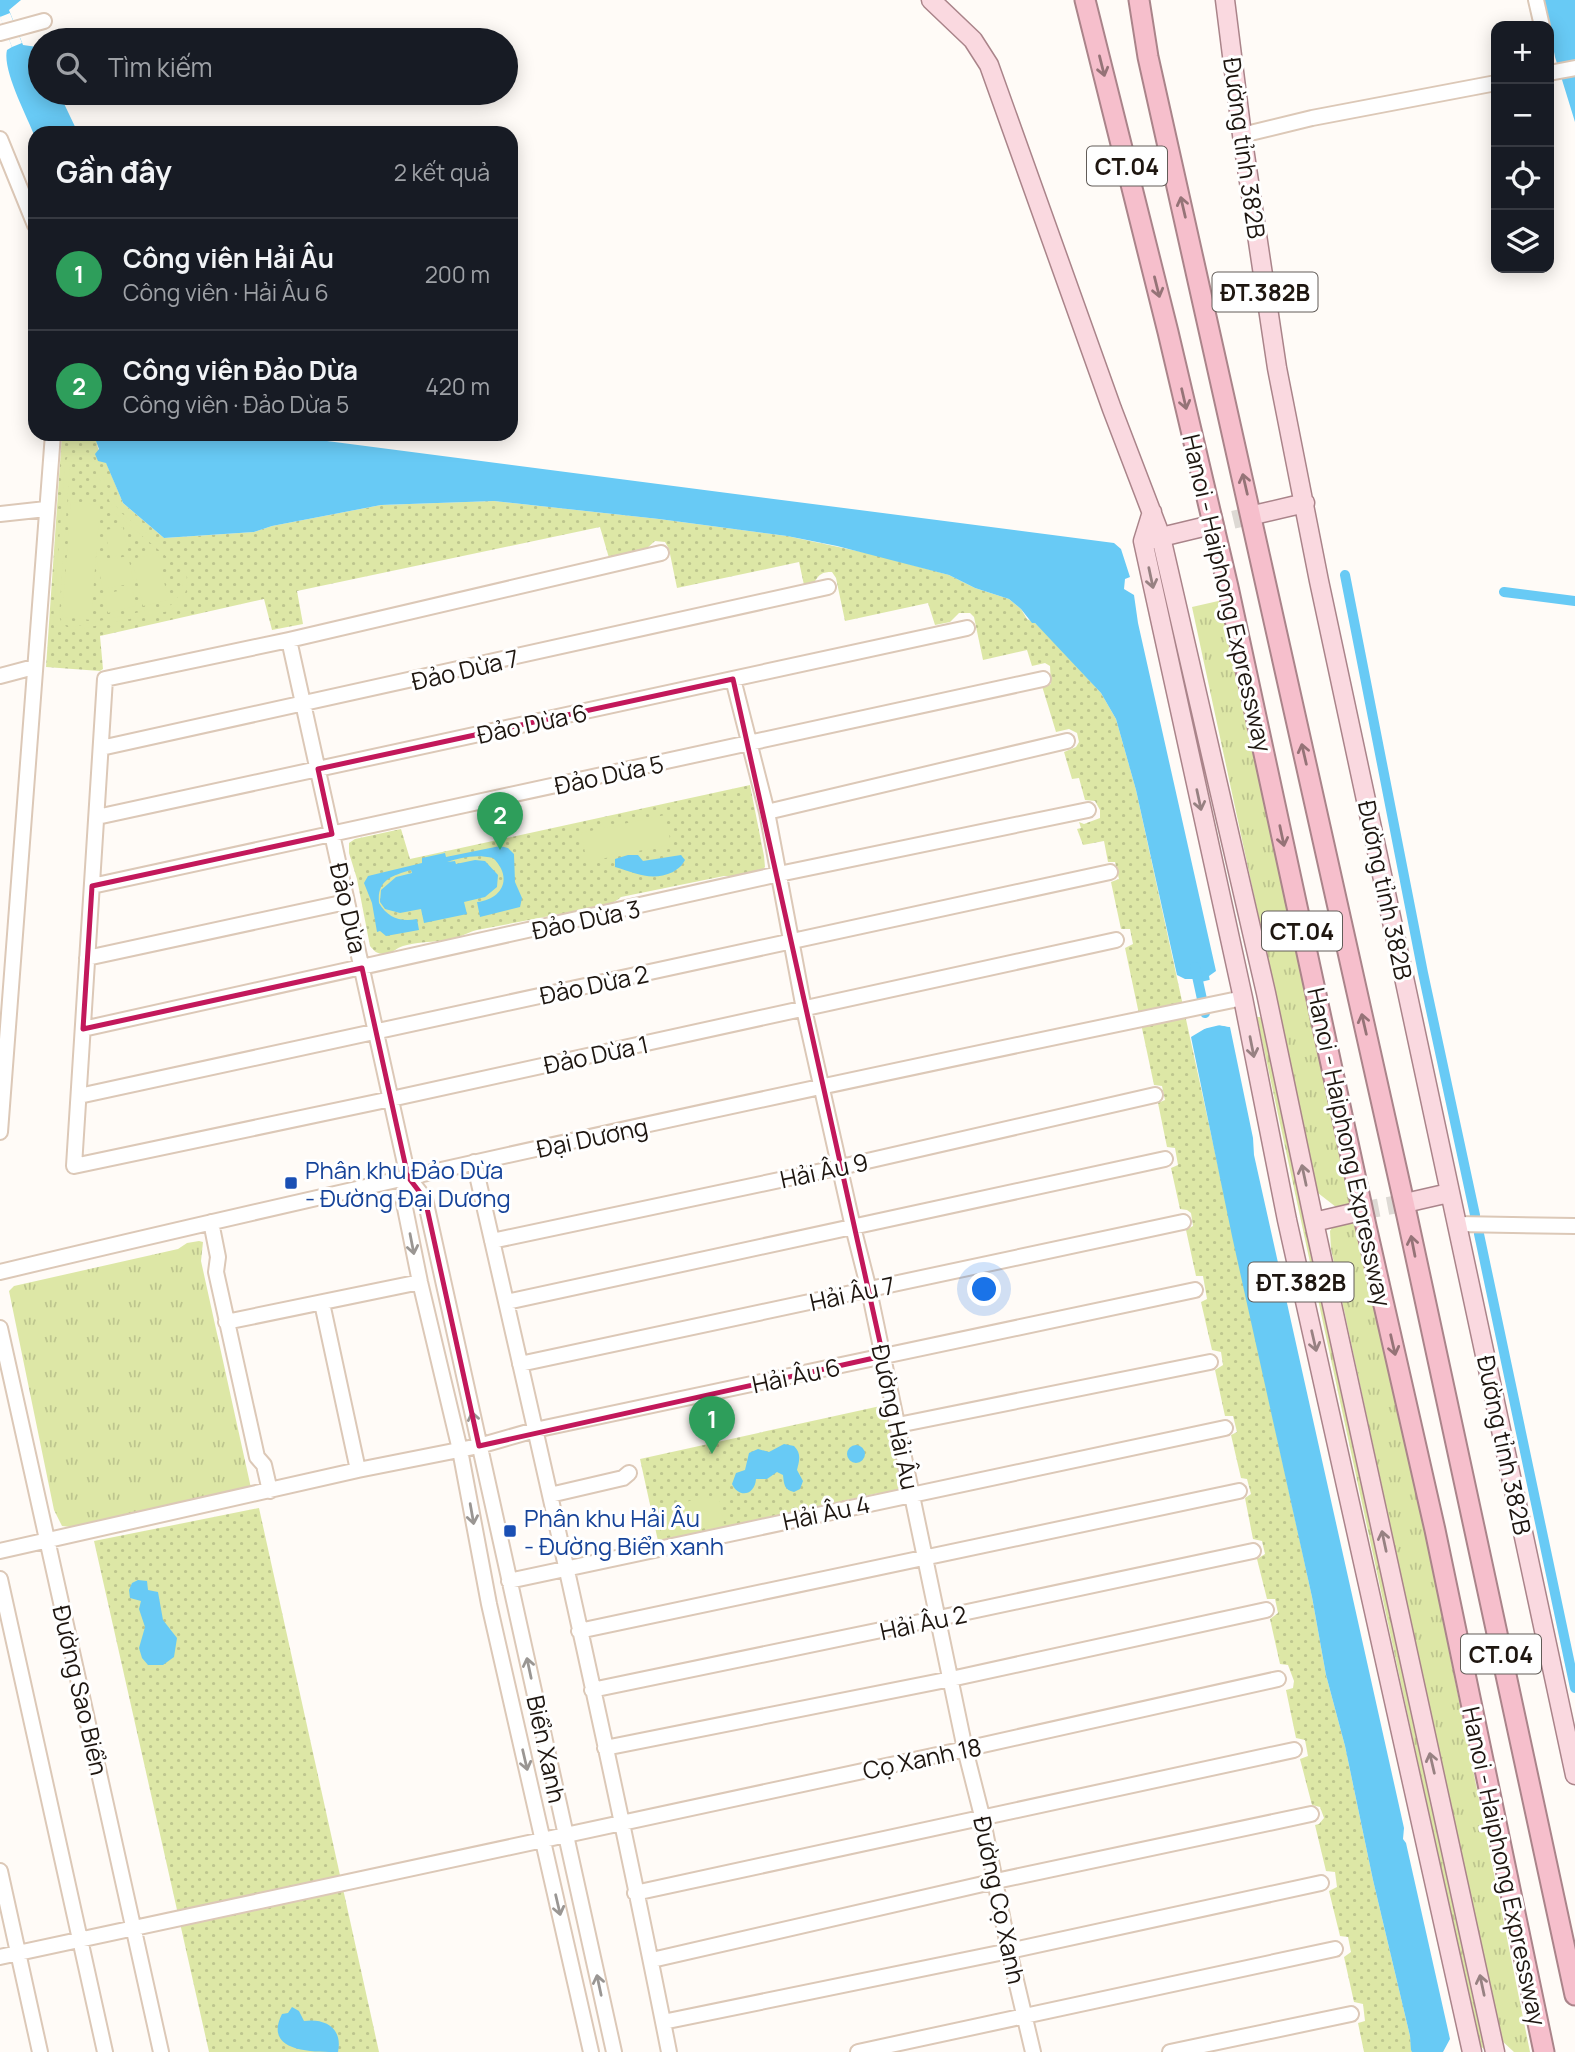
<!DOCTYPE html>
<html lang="vi">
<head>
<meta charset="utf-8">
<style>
  :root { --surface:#171b24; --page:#20242c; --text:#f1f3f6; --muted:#9ea1a6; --line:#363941; --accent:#2563eb }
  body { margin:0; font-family:Manrope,sans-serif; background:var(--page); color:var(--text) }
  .controls { position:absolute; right:21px; top:21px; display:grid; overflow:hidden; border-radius:14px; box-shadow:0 4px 18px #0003 }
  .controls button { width:63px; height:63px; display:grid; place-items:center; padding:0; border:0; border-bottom:2px solid var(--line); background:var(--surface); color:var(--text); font:35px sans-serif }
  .you { position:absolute; left:985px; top:1290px; width:24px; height:24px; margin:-18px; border:5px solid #fff; border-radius:50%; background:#1a73e8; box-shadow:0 0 0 10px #1a73e833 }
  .badge { display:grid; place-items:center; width:46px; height:46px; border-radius:50%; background:var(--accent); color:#fff; font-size:23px; font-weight:700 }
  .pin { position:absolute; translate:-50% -58px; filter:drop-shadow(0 2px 4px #0008) }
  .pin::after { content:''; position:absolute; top:37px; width:24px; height:21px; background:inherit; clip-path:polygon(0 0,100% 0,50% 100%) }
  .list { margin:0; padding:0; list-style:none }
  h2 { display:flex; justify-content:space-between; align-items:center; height:91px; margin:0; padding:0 28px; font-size:30px }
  h2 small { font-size:23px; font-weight:400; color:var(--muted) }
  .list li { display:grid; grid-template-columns:46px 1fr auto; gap:21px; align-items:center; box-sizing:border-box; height:112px; padding:0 28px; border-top:2px solid var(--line) }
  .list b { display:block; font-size:26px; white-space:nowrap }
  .list p { margin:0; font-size:23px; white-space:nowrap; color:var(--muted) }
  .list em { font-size:23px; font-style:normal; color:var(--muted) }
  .icon { flex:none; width:38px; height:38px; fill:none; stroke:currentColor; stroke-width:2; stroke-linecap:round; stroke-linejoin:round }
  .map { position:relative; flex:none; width:1575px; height:2052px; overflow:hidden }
  .search { position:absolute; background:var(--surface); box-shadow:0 4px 18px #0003; left:28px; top:28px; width:490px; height:77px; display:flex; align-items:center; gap:18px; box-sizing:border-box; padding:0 24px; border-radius:38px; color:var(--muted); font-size:26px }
  .panel { position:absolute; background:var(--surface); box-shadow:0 4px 18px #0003; left:28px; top:126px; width:490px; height:315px; border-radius:21px }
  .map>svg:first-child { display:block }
  .grass { fill:url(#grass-tufts) }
  .park { fill:url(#park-dots) }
  .garden { fill:#dde7a6; fill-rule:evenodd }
  .water { fill:#68caf5 }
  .pier { fill:#fffbf7 }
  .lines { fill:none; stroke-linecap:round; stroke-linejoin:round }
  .canal { stroke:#68caf5; stroke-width:10 }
  .major-tunnel { stroke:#ddd9d4; stroke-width:18; stroke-dasharray:18 9; stroke-linecap:butt }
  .minor-casing { stroke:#dcc8b7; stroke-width:18 }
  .major-casing { stroke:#aa848a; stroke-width:21 }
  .highway-casing { stroke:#aa848a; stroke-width:23 }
  .minor { stroke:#fff; stroke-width:14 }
  .major { stroke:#fad9e0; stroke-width:18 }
  .highway { stroke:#f6bfcc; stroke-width:19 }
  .oneway { stroke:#957377 }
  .oneway2 { stroke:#978182 }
  .oneway3 { stroke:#9a9693 }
  .marked { fill:none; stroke:#c2185b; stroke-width:5; stroke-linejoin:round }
  .transit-dot { fill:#1a4fb4; stroke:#fff; stroke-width:2.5 }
  .labels { text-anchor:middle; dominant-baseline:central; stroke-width:6; stroke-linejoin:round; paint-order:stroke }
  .shield { fill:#fff; stroke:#625c58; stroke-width:2 }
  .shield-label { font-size:23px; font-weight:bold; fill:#1e1610 }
  .street-label { font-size:24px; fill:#1e1610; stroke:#fff }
  .transit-label { font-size:24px; fill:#164399; stroke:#fff; text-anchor:start }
</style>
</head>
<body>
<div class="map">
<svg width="1575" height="2052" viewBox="0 0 1575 2052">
  <defs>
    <pattern id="grass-tufts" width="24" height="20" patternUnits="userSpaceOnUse" patternTransform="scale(1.75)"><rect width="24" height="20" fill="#dde7a6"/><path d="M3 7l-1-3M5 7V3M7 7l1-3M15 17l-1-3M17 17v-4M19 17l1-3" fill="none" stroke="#bdc58e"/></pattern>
    <pattern id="park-dots" width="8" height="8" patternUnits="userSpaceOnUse" patternTransform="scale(1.75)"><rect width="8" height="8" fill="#dde7a6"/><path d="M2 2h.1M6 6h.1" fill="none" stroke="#bdc58e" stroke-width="1.8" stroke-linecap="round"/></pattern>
  </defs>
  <rect width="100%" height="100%" fill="#fffbf7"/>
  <path class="grass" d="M1227,599L1360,1207H1336L1318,1193L1192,607Z
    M1257,1017H1260L1263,1021L1485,2044L1484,2049L1479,2045Z
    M1361,1215L1530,2052H1514L1500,2039L1331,1249L1330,1231L1333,1226Z
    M199,1241L203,1242L201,1261L251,1488L71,1527L62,1526L54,1510L9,1291L14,1286L178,1249L187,1243Z"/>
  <path class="park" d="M62,434H96C96,443 99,457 106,462L123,503L164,538L254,532L272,526L381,505L494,501L659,519L787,536L876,555L949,575L975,588L1009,599L1021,609L1027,619L1035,623L1058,645L1101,693L1116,719L1136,790L1312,1597L1326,1675L1345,1746L1373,1880L1410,2036L1412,2052H1364L1358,2023L1365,2021L1363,2004L1354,2002L1344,1957L1351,1952L1348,1937L1340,1936L1329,1891L1337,1887L1335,1872L1326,1871L1315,1825L1319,1824L1324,1818L1320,1807L1312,1805L1300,1759L1308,1756L1305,1740L1296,1738L1286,1690L1293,1688L1294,1681L1288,1665L1280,1664L1270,1619L1278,1613L1275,1599H1267L1257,1559L1265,1554L1262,1541L1253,1539L1245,1498L1251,1494L1247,1479L1241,1478L1231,1435L1237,1432L1233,1416H1225L1215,1370L1223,1365L1221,1352L1212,1350L1201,1302L1207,1299L1203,1276H1196L1186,1230L1193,1226L1191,1213L1187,1210L1180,1209L1171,1168L1178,1165L1175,1148L1167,1147L1158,1103L1165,1100L1162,1086L1154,1085L1125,948L1133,944L1130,929H1121L1111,882L1119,879L1115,862H1108L1104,841L1083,845L1077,829L1081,828L1079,822L1084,824L1100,818V810L1095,801L1085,800L1079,778L1072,779L1064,752L1076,747L1079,742L1077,733L1069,729L1056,732L1042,686L1051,684L1050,666L1045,663L1032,666L1027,650L983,660L974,617L970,613H959L950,622L935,625L928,603L845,621L836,578L832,572C822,572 819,574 814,583L804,585L799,562L677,588L669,549L665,542L655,541L645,550L609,558L600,527L297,591L303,624L272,630L264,599L100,636L103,669L100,671L46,667Z
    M750,785L764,856L765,867L761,872L735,876H724L621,897C608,909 577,914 560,914L477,930C465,933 455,941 441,941C428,942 417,942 403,946C396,948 392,954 384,954C377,954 374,951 370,946L357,879L349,853V843L355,839L401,829L410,859Z
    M885,1405L903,1483L901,1488L887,1494L879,1493L658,1541L640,1459Z
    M259,1508L379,2052H209L94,1541Z"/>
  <path class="garden" d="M85,452L89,453L94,459L119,511L180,560C192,578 189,600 169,611L65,632L54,627L53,623L65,463L68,456L75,453ZM82,456L91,461L115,513L180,568C186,583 182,595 171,605L73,627H67L62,624L59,616L70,464L75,458Z
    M71,502L100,505L91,620L62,617Z
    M123,527L128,554L110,557L105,530Z
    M158,553L168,600L143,606L132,559Z
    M128,556L134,583L103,589L97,562Z
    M132,588L136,606L108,613L104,594Z
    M665,815L671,844L587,862L581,833Z
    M718,1495L724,1524L662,1537L656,1508Z"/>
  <path class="water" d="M0,0H21L9,10L23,45L37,47L40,54V93H59L78,133H35V137C27,116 2,70 7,50L12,47L0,16Z
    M1544,0H1575V122L1555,57Z
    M96,434H273L1114,543L1121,549L1130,577L1125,579L1124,589L1134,595L1138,623L1216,971L1209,976L1218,1025L1230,1027L1253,1138L1254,1155L1404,1828L1403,1839L1406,1843L1450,2039L1443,2052H1412L1411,2050L1410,2036L1373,1880L1345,1746L1326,1675L1312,1597L1232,1236L1191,1037L1206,1028L1200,979H1185L1177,975L1136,790L1116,719L1101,693L1035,623H1032L1021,609L1009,599L975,588L949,575L837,546L787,536L659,519L494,501L381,505L272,526L254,532L164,538L123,503L106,463L98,461L95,454L99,449L96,441Z
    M500,846L508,848L514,854L515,882L522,898L520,907L480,917L477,902C503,899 513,877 493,858C477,854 461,857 447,862L455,861L456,864L475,860L485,861L498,875L497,887L485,897L464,902L467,914L424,923L421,909L400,913L385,909L380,902L381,890L396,877L412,873L411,870C391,876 377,880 379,903C388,918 400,922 417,919L419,930L386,936L380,931L377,932L372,903L364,883L368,876L422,863V858L445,853L446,857Z
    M628,855H638L643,861L681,855L685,860C682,866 679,868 673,872C651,882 636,873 615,867V859Z
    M784,1444L794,1446C802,1454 799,1461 797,1470L803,1481L800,1489L794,1492C784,1490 784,1484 783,1475L777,1472L767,1479H756C755,1495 739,1499 732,1484L736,1473L745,1470L749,1453L758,1449L769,1452Z
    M847 1454a9 9 0 1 1 18 0a9 9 0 1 1-18 0Z
    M138,1580L147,1581L148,1590L158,1592L163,1620L177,1638L174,1657L163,1665H148L142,1658L139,1648L145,1627L139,1609L141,1601L130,1598L129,1590L132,1583Z
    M292,2007L299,2011L304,2021C325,2018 343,2028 338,2052C311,2052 263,2052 282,2014L288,2013Z"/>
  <path class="pier" d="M10,13L22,43L12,47L0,17Z
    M1213,979L1220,1022L1229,1023L1230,1027L1220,1025L1191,1032L1203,1026L1197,983Z"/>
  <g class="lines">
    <path class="canal" d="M1345,575L1423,973L1475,1215
      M1504,592L1575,601
      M1195,967L1205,1013
      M1479,1234L1575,1688"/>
    <path class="major-tunnel" d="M1207,526L1258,514
      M1361,1211L1414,1201"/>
    <g class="minor-casing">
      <path id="minor" d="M1536,0L1542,26
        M0,33L44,21
        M1549,73L1575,68
        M1242,135L1312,118L1496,83
        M0,139L35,225
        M0,514L46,509
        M661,553L289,640L105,679L74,1166L391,1099L1116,940
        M289,640L408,1177L404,1203L420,1282L460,1450L489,1604L591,2052
        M0,676L34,667
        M733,679L767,812L804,1009L853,1227L869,1290L965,1749L982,1816L1009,1951L1033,2052
        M101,748L828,587
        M767,812L1067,741
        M97,817L967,628
        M92,886L1043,679
        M87,958L346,902
        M83,1029L779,874L1088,810
        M79,1096L1110,872
        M0,1132L53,434
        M474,1162C542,1458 610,1754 669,2052
        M408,1177L425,1199L614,2052
        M211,1222L218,1257L216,1272L257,1457L264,1465L270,1491
        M1457,1224L1575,1226
        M492,1241L841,1167L1155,1095
        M0,1272C413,1173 827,1084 1243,998
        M507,1302L1165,1159
        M322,1303L358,1470
        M226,1322L420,1282
        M0,1328L161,2052
        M520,1364L1183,1222
        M898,1425L1210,1362
        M550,1495L623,1478L629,1473
        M0,1551L358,1470L479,1446L535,1430L1195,1290
        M0,1579L105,2052
        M509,1581L1225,1428
        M579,1631L1239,1491
        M592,1690L939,1618L1253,1551
        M605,1748L951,1679L1266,1610
        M0,1871L40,2052
        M635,1893L1294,1750
        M0,1957L965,1749L1278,1679
        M652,1960L996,1881L1311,1814
        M663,2022L1009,1951L1321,1883
        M858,2052L1335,1949
        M1170,2052L1351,2014"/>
    </g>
    <g class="major-casing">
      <path id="major" d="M931,0L973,40L989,65L1112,409L1161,537L1266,993L1314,1222L1495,2052
        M1225,0L1242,135L1277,368L1319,581L1575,1775
        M1152,512L1143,541L1243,998L1287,1220L1472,2052
        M1258,514L1305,503
        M1153,539L1207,526
        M1414,1201L1449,1193
        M1314,1222L1361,1211"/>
    </g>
    <g class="highway-casing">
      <path id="highway" d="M1085,0L1168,332L1228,587L1366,1226L1435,1530L1544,2052
        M1139,0L1148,57L1407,1216L1575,1995"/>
    </g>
    <use href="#minor" class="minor"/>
    <use href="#major" class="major"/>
    <use href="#highway" class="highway"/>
  </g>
  <defs><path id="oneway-shaft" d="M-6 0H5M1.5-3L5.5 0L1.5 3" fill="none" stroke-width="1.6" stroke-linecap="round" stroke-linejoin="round" transform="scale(1.75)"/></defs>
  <g class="oneway">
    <use href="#oneway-shaft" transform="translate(1102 66) rotate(76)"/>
    <use href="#oneway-shaft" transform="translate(1183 207) rotate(-103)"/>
    <use href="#oneway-shaft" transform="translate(1157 287) rotate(76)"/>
    <use href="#oneway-shaft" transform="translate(1184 399) rotate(77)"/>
    <use href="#oneway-shaft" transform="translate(1245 484) rotate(-103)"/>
    <use href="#oneway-shaft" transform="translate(1304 754) rotate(-103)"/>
    <use href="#oneway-shaft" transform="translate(1282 836) rotate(78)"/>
    <use href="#oneway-shaft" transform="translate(1364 1024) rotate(-103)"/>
    <use href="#oneway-shaft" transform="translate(1413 1246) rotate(-101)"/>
    <use href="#oneway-shaft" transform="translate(1393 1345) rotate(77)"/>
  </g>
  <g class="oneway2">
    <use href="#oneway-shaft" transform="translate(1151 578) rotate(78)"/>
    <use href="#oneway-shaft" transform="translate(1199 800) rotate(78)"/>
    <use href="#oneway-shaft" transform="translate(1252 1047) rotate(79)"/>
    <use href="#oneway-shaft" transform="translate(1304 1175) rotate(-102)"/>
    <use href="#oneway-shaft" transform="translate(1314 1341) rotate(77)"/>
    <use href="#oneway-shaft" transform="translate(1384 1541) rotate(-102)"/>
    <use href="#oneway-shaft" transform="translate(1432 1763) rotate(-103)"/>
    <use href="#oneway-shaft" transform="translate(1482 1985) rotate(-102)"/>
  </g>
  <g class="oneway3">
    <use href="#oneway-shaft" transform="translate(412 1244) rotate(79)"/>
    <use href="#oneway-shaft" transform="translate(474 1422) rotate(-102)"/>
    <use href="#oneway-shaft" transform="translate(472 1514) rotate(80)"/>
    <use href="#oneway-shaft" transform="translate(529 1668) rotate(-102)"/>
    <use href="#oneway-shaft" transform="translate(525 1760) rotate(77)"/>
    <use href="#oneway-shaft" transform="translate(558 1905) rotate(77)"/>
    <use href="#oneway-shaft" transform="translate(599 1985) rotate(-102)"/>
  </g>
  <path class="marked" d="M733,679L883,1356L479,1446L425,1199L408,1177L362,968L83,1029L92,886L332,834L318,769Z"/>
  <g class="transit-dot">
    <rect x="284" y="1176" width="14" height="14" rx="3.5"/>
    <rect x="503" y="1524" width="14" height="14" rx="3.5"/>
  </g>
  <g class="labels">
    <g class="shield">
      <rect x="1087" y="146.5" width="80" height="39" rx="5"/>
      <rect x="1212.5" y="272.5" width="105" height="39" rx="5"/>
      <rect x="1262" y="911.5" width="80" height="39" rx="5"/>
      <rect x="1248.5" y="1262.5" width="105" height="39" rx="5"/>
      <rect x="1461" y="1634.5" width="80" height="39" rx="5"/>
    </g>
    <g class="shield-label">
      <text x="1127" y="166">CT.04</text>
      <text x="1265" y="292">ĐT.382B</text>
      <text x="1302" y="931">CT.04</text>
      <text x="1301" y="1282">ĐT.382B</text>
      <text x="1501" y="1654">CT.04</text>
    </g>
    <g class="street-label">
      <text transform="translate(1245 148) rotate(82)">Đường tỉnh 382B</text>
      <text transform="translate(1228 593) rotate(77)">Hanoi - Haiphong Expressway</text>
      <text transform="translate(465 669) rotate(-13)">Đảo Dừa 7</text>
      <text transform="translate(532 723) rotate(-12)">Đảo Dừa 6</text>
      <text transform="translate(609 774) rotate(-12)">Đảo Dừa 5</text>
      <text transform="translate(1386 890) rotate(78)">Đường tỉnh 382B</text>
      <text transform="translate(349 908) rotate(77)">Đảo Dừa</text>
      <text transform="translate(586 919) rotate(-12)">Đảo Dừa 3</text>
      <text transform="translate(594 984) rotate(-12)">Đảo Dừa 2</text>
      <text transform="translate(596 1054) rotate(-12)">Đảo Dừa 1</text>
      <text transform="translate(592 1137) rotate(-12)">Đại Dương</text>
      <text transform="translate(1350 1147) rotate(78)">Hanoi - Haiphong Expressway</text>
      <text transform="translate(824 1170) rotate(-12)">Hải Âu 9</text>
      <text transform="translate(852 1293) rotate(-12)">Hải Âu 7</text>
      <text transform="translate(796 1375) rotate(-12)">Hải Âu 6</text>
      <text transform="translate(896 1417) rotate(78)">Đường Hải Âu</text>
      <text transform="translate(1505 1445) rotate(78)">Đường tỉnh 382B</text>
      <text transform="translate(826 1512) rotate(-12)">Hải Âu 4</text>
      <text transform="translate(923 1622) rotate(-12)">Hải Âu 2</text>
      <text transform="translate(81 1690) rotate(77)">Đường Sao Biển</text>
      <text transform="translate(547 1749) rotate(78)">Biển Xanh</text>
      <text transform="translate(922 1758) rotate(-12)">Cọ Xanh 18</text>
      <text transform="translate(1505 1866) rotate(78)">Hanoi - Haiphong Expressway</text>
      <text transform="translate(1000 1900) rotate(78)">Đường Cọ Xanh</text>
    </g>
    <g class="transit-label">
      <text x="305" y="1169">Phân khu Đảo Dừa<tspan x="305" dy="28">- Đường Đại Dương</tspan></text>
      <text x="524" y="1517">Phân khu Hải Âu<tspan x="524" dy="28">- Đường Biển xanh</tspan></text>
    </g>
  </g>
</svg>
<div class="controls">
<button>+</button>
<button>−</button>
<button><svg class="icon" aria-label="locate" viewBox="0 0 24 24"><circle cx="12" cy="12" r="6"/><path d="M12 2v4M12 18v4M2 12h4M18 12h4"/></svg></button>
<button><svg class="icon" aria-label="layers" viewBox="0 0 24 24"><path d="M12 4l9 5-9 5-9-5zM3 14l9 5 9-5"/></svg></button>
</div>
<div class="you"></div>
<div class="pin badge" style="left:712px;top:1454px;background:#2e9e5b">1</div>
<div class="pin badge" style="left:500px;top:850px;background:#2e9e5b">2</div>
<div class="search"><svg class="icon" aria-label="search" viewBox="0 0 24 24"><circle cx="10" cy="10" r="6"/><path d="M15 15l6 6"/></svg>Tìm kiếm</div>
<section class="panel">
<h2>Gần đây<small>2 kết quả</small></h2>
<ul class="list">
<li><span class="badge" style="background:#2e9e5b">1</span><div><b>Công viên Hải Âu</b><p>Công viên · Hải Âu 6</p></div><em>200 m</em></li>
<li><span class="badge" style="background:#2e9e5b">2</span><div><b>Công viên Đảo Dừa</b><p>Công viên · Đảo Dừa 5</p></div><em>420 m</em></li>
</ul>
</section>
</div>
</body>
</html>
